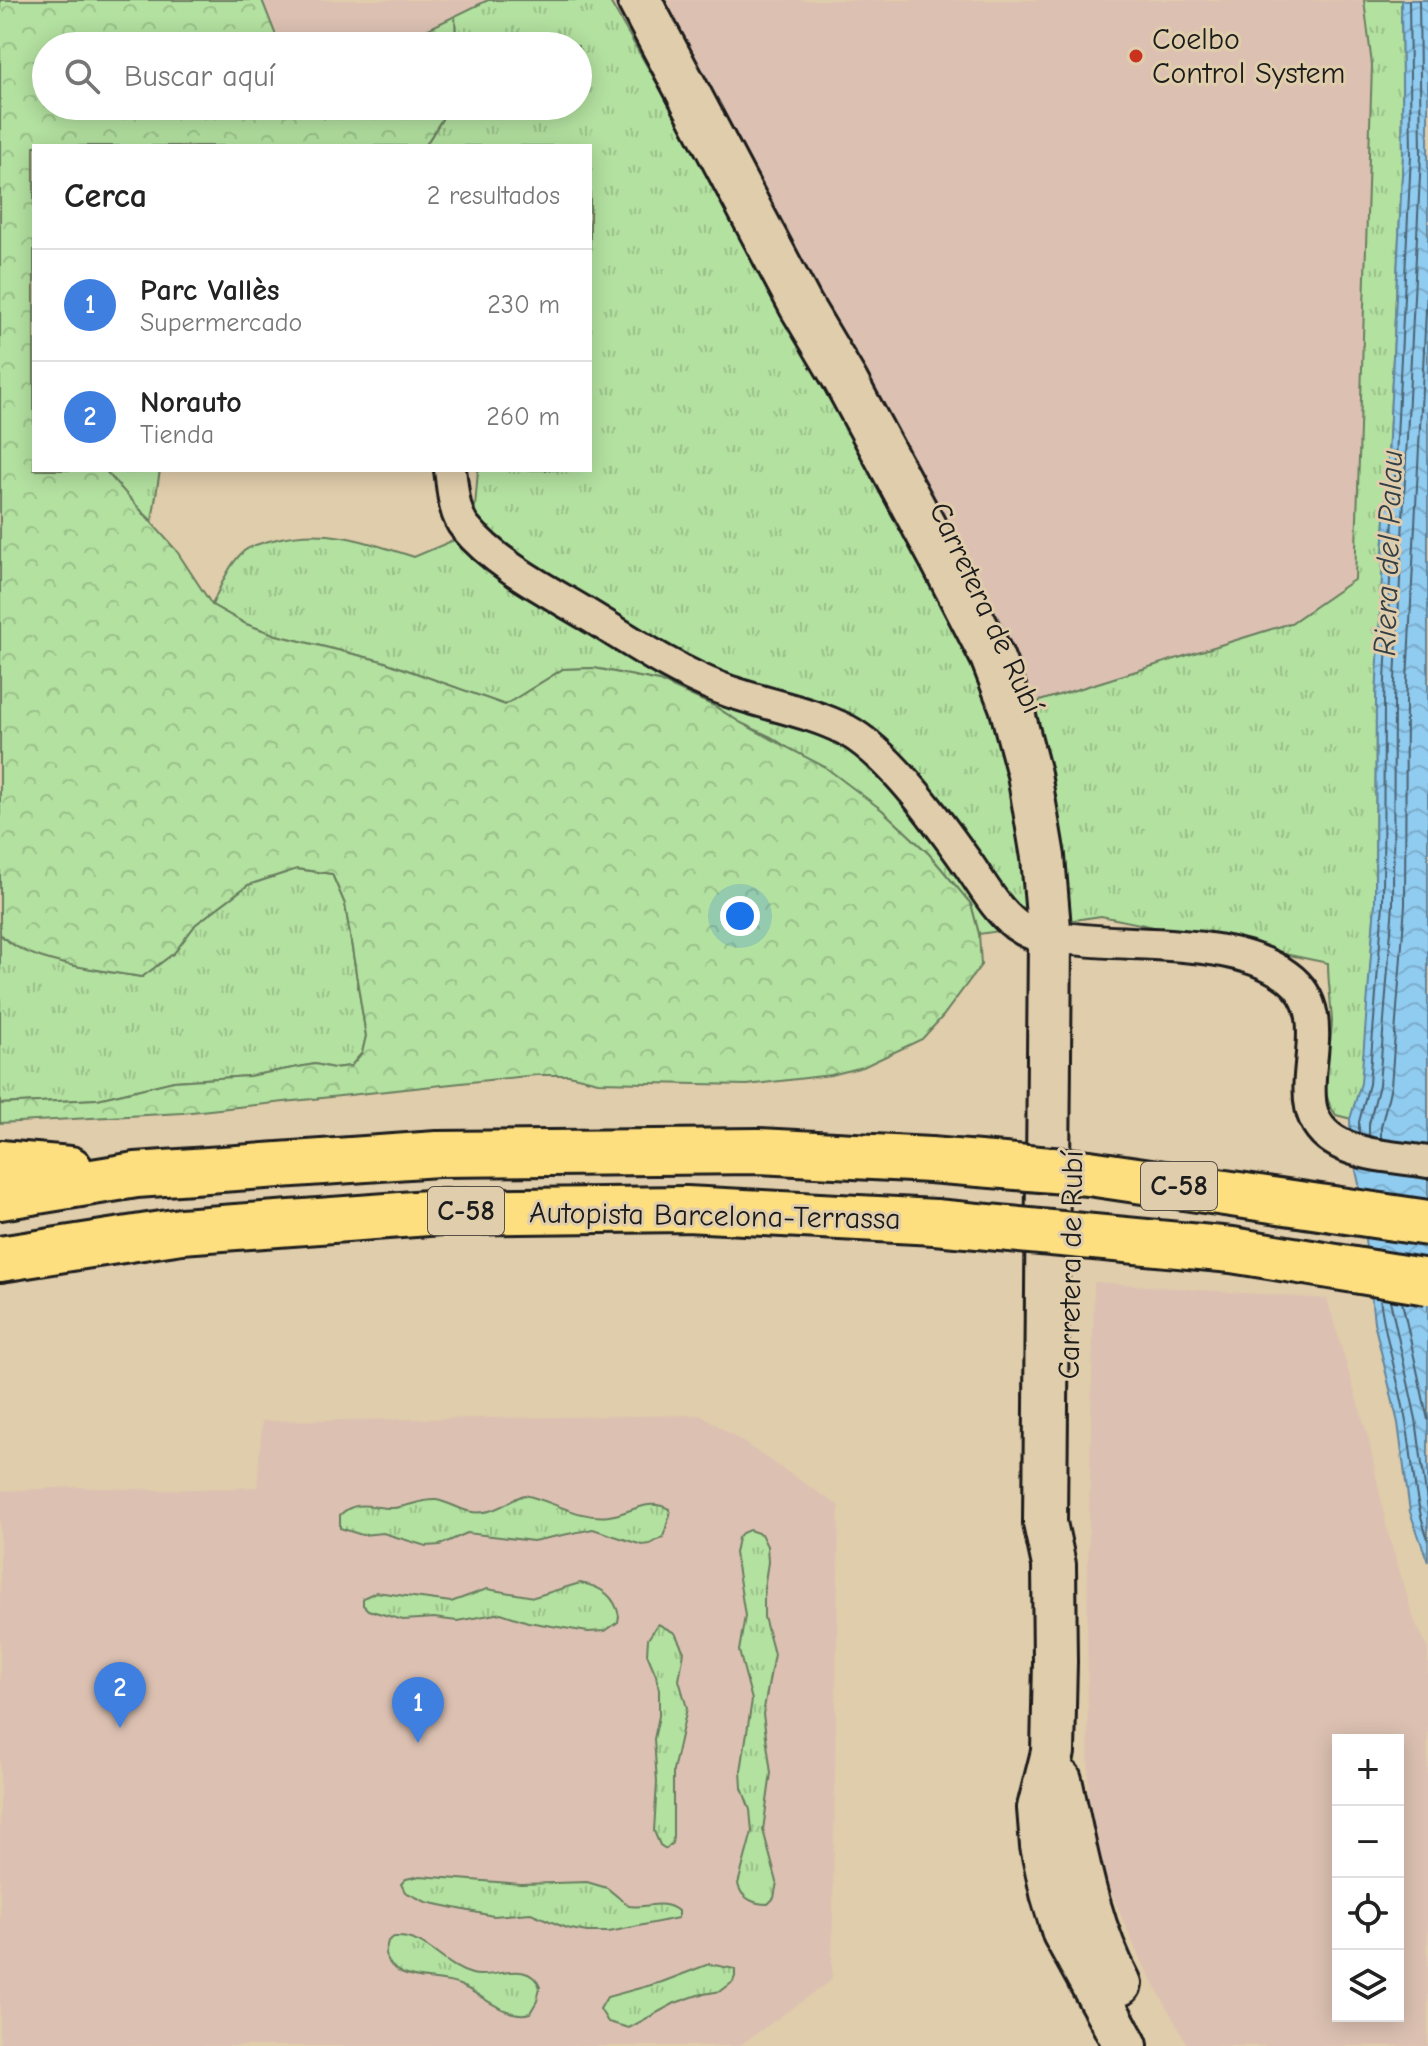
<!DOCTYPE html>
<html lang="es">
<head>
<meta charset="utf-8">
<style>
  :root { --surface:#fff; --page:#f6f6f6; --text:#222; --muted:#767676; --line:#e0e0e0; --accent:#c8321e }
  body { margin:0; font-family:"Comic Neue",sans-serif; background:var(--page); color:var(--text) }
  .controls { position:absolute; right:24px; bottom:24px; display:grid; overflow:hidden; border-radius:0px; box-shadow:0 4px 20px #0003 }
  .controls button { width:72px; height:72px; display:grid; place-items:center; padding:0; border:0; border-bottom:2px solid var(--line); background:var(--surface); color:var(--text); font:40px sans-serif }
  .you { position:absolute; left:740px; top:916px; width:28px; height:28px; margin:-20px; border:6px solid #fff; border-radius:50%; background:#1a73e8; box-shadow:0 0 0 12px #1a73e833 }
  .badge { display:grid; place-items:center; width:52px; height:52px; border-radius:50%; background:var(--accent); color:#fff; font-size:26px; font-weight:700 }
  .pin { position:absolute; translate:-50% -66px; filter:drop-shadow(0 2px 4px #0008) }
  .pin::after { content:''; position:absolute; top:42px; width:28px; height:24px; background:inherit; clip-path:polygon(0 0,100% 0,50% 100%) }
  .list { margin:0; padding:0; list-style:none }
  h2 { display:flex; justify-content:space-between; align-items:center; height:104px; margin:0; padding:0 32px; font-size:34px }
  h2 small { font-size:26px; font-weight:400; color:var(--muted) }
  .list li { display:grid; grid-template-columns:52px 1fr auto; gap:24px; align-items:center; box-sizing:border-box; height:112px; padding:0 32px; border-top:2px solid var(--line) }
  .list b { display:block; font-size:30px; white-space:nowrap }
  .list p { margin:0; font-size:26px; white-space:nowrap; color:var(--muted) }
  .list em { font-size:26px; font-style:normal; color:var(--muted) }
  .icon { flex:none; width:44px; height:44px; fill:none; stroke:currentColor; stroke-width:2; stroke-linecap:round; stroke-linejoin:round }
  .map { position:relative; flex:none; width:1428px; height:2046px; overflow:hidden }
  .search { position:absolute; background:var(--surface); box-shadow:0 4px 20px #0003; left:32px; top:32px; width:560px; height:88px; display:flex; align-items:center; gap:20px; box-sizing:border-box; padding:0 28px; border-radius:44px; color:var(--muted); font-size:30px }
  .panel { position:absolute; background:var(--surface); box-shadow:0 4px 20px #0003; left:32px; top:144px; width:560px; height:328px; border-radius:0px }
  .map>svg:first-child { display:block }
  .built { fill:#dcc1b2; fill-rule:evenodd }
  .grass { fill:url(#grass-tufts); stroke:#687e5e; stroke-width:2 }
  .forest { fill:url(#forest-crowns); stroke:#687e5e; stroke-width:2 }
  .water { fill:url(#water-waves); stroke:#62859b; stroke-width:2 }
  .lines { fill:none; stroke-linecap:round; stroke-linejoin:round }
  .shore { stroke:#4a6271; stroke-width:2 }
  .street-casing { stroke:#1c1c1c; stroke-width:36 }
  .secondary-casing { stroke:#1c1c1c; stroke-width:48 }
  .highway-casing { stroke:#1c1c1c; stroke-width:50 }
  .street { stroke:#e0cdab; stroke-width:30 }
  .secondary { stroke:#e0cdab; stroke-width:42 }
  .highway { stroke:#fedf80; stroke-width:44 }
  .highway-bridge-casing { stroke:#1c1c1c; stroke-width:50; stroke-linecap:butt }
  .highway-bridge { stroke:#fedf80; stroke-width:44 }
  .poi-dot { fill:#c8321e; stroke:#e0cdab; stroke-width:3 }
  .labels { text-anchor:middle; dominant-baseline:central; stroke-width:6; stroke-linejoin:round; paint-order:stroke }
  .shield { fill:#e0cdab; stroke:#575147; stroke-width:2 }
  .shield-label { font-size:28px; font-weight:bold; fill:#1c1c1c }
  .poi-label { font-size:30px; fill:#1c1c1c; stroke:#e0cdab; text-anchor:start }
  .street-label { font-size:30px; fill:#1c1c1c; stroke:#e0cdab }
  .water-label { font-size:32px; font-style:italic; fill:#333f46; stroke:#e0cdab }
</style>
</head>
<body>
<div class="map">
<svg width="1428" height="2046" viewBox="0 0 1428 2046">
  <defs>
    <pattern id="grass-tufts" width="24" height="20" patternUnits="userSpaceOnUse" patternTransform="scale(2)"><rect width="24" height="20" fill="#b3e1a0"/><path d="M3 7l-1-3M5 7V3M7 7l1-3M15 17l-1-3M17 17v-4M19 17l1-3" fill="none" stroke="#99c089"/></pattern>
    <pattern id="forest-crowns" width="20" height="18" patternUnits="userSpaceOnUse" patternTransform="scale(2)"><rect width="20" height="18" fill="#b3e1a0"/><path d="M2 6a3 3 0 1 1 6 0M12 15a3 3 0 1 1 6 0" fill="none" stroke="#99c089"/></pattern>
    <pattern id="water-waves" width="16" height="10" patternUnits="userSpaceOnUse" patternTransform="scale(2)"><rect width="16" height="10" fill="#90cbf0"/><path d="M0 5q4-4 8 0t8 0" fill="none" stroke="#7caecd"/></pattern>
  </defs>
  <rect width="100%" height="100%" fill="#e0cdab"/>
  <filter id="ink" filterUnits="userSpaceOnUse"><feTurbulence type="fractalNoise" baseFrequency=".0125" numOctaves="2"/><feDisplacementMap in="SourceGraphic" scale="16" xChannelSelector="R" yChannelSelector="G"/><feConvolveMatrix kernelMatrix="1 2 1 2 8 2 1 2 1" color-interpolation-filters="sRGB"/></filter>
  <g filter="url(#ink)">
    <path class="built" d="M262,0H488L393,46H280Z
      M609,0H1364L1372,65L1355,579L1291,623L1001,713L826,377Z
      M1094,1282L1327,1299L1369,1440L1388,1533L1415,1622L1428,1648V2046H1188L1138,1955L1108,1885L1089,1831L1087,1613ZM1338,1740H1398V2016H1338Z
      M702,1415L839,1506L832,1980L739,2046H0V1491L75,1487L161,1490L257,1487L262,1421Z"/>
    <path class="grass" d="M488,0H609L826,377L1001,713L1291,623L1355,579L1372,65L1364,0H1401L1403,155L1376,700L1375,904L1359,1121L1336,1115C1315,1091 1332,1050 1332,1021C1331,1002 1328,982 1328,963L1101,916L979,934L971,904L929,854L882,810L771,737L741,723L714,706L659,681L594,668L563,669L505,705L382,661L276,635L246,624L212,605C220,587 229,564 244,551C252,545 264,542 273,540C324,526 366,541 414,557L473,532L478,470H590V146H425L442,119L445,106H578V46H456L455,16Z
      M105,470H160L152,521L125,495Z
      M297,869L332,874L345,904L366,1036L362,1053L351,1066L333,1068L315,1064L249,1076L174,1081L98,1099L0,1104V934C25,961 106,971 142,977L174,953L196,924L248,885Z
      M524,1495C551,1500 580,1520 609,1516C630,1514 647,1497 669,1509L670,1515L663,1537L650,1544L642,1545L593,1529L533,1541L467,1533L440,1545L426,1546L383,1533L362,1535L340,1528V1515C357,1498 374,1509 393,1508C408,1507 421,1499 436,1500C454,1503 465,1515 484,1512C500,1510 510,1500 524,1495Z
      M749,1530L761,1534L767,1546L768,1562L764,1588V1617L774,1654L763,1714L771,1773L763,1830L777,1882L774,1898L768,1904C755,1904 741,1899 738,1884L752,1832L750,1810L742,1788L741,1771L752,1700L739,1651L745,1616L735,1553L738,1538L742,1533Z
      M580,1583C600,1586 615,1596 619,1616L618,1622L605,1631L588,1632L528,1622L501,1613L457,1621L434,1618L403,1620L368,1610L363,1605V1598L376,1592L451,1602L487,1589L534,1597Z
      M658,1624L675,1633L684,1652L679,1680L687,1708L673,1771V1836L672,1843L666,1849L660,1845L654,1831L657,1782L654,1739L659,1716V1690L656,1675L647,1654L648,1639Z
      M420,1876L521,1884L587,1882L607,1888L629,1906C646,1909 663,1898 678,1911V1918L609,1932H587L566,1928L531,1913L493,1916L426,1902L405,1892L401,1884L406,1879Z
      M394,1937C427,1935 442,1966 472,1974C493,1980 528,1958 540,1987L537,2001L530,2013C508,2020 482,1995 462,1986C443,1977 419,1982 401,1973C393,1969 388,1963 385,1954L388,1941Z
      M709,1964L735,1969V1976L733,1982L721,1991L698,1995L675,2003L629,2028L608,2022L600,2009L607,1997L662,1982Z"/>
    <path class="forest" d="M0,0H262L280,46H46V106H445L442,119L425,146H34V470H105L176,550L212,605L246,624L276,635L382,661L505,705L563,669L594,668L659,681L714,706L741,723L825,767L882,810L929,854L971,904L979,934L981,965L943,1016L922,1039L863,1067L831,1075L747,1085L598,1082L569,1075H536L182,1113L0,1123V1104L98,1099L174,1081L249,1076L315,1064L333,1068L351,1066L362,1053L366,1036L345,904L332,874L297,869L248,885L196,924L174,953L142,977C102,970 29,965 0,934Z
      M455,16L456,46H393Z"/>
    <path class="water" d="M1401,0H1428V1562L1410,1512L1398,1423L1374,1322L1359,1184L1351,1148L1350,1119L1361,1083L1375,904L1376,700L1403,155Z"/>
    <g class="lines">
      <path class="shore" d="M1359,1133V1122L1369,1084L1383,904L1384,701L1411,155L1409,0
        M1369,1136V1124L1379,1085L1393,904L1394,701L1421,155L1419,0
        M1381,1138V1127L1391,1086L1405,905L1406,701L1428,271
        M1380,1298C1385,1340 1399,1380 1406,1422C1414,1464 1413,1498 1428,1539
        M1390,1300L1416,1419L1428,1510
        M1402,1302L1428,1420"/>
      <g class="street-casing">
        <path id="street" d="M450,470C453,489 453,512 465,527C496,565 547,590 588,615C631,641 673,670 720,688C761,704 807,710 846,730C890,754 939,823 968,864C982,884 996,910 1016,925C1034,938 1051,940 1073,939C1136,947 1234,937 1287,976C1349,1021 1272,1108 1339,1143C1365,1157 1400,1157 1428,1162"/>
      </g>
      <g class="secondary-casing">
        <path id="secondary" d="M639,0L801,306L845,380L942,560L992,657L1011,706L1029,774L1043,857L1050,940L1045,1523L1054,1565L1055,1662L1053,1752L1039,1808L1042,1846L1052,1893L1064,1933L1126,2046
          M1060,1780C1076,1850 1086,1921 1120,1984"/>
      </g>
      <g class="highway-casing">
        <path id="highway" d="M0,1163L70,1169
          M0,1197L136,1175L437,1154L759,1151L930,1160
          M0,1259L181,1231L442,1212L686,1209L935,1222"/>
      </g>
      <use href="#street" class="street"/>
      <use href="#secondary" class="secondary"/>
      <use href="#highway" class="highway"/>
      <g class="highway-bridge-casing">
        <path id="highway-bridge" d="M930,1160L1089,1173L1428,1223
          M935,1222L1232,1250L1428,1282"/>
      </g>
      <use href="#highway-bridge" class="highway-bridge"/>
    </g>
  </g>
  <circle class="poi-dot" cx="1136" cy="56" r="8"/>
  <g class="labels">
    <g class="shield">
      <rect x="1141" y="1162" width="76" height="48" rx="6"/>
      <rect x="428" y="1187" width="76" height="48" rx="6"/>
    </g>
    <g class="shield-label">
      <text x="1179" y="1186">C-58</text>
      <text x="466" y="1211">C-58</text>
    </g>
    <g class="poi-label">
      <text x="1152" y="39">Coelbo<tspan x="1152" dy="34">Control System</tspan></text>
    </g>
    <g class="street-label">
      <text transform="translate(986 608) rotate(65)">Carretera de Rubí</text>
      <text transform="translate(715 1216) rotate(1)">Autopista Barcelona-Terrassa</text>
      <text transform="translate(1071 1265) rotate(-89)">Carretera de Rubí</text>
    </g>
    <g class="water-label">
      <text transform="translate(1388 553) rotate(-88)">Riera del Palau</text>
    </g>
  </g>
</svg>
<div class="controls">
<button>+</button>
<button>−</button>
<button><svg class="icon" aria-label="locate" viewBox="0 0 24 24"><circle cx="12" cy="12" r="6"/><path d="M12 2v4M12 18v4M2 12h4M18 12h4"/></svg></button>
<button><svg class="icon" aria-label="layers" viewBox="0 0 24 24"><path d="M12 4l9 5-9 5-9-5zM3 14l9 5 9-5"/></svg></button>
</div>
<div class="you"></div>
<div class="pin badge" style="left:418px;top:1743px;background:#3f7fe0">1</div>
<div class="pin badge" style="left:120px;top:1728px;background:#3f7fe0">2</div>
<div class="search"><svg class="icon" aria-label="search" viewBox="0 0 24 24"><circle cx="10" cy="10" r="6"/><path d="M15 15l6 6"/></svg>Buscar aquí</div>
<section class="panel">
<h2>Cerca<small>2 resultados</small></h2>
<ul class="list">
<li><span class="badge" style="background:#3f7fe0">1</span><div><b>Parc Vallès</b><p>Supermercado</p></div><em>230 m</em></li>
<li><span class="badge" style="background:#3f7fe0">2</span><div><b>Norauto</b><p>Tienda</p></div><em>260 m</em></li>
</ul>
</section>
</div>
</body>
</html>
